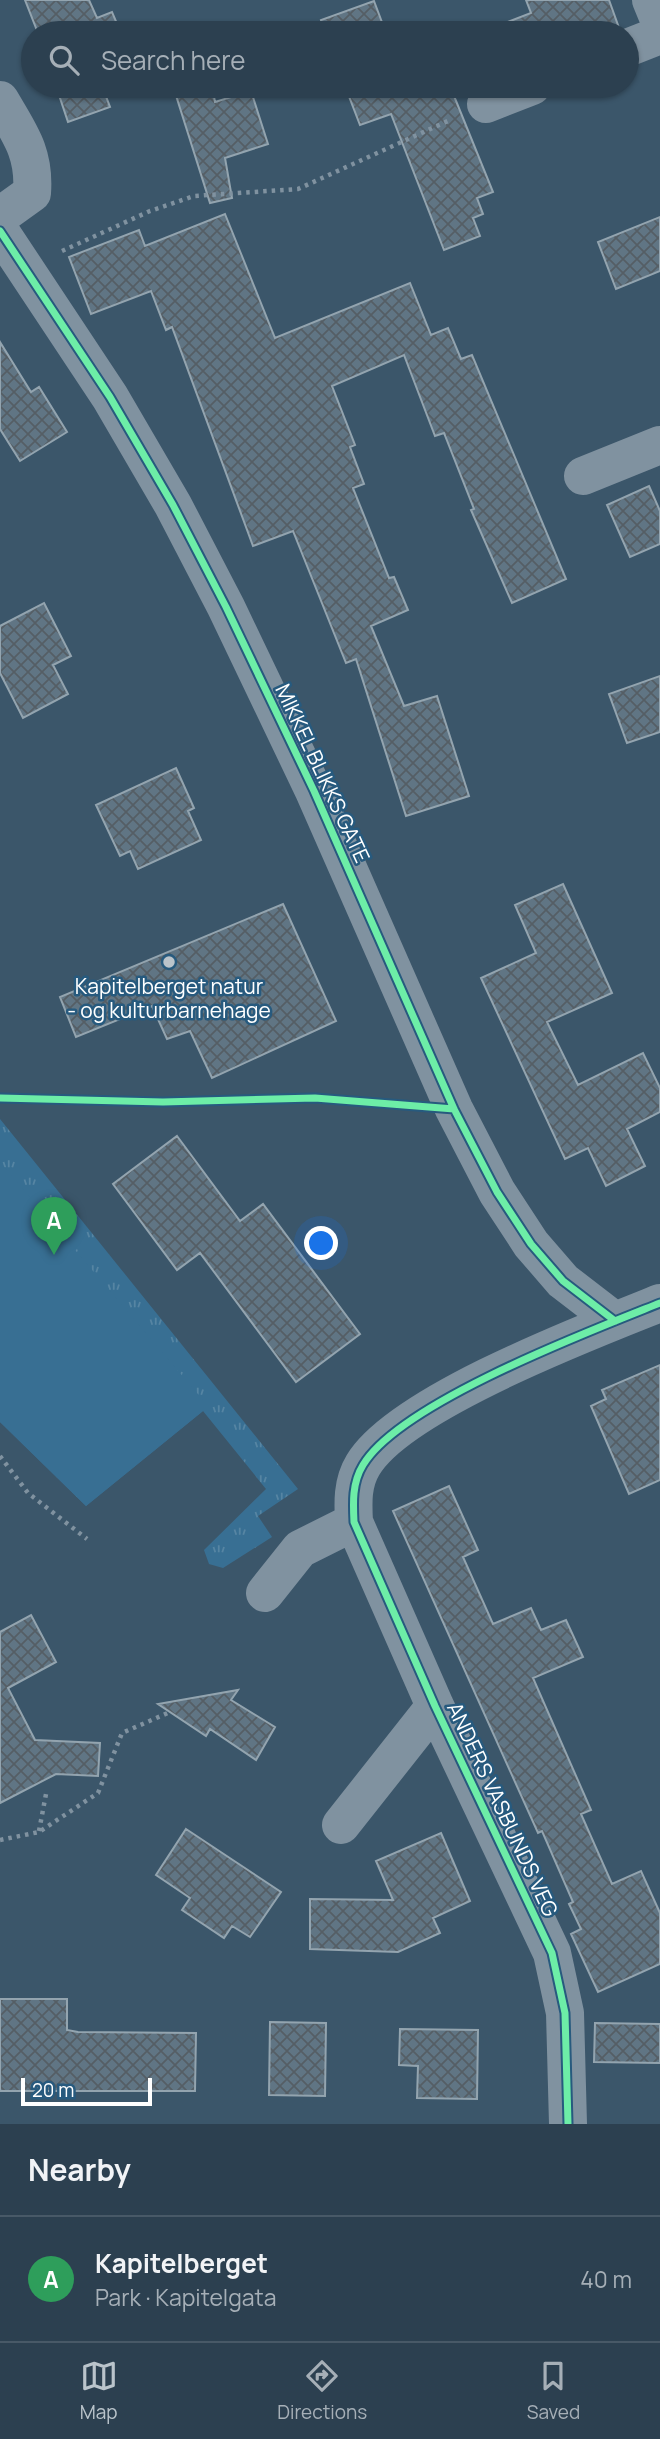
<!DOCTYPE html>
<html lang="en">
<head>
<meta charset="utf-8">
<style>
  :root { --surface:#2c4050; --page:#344757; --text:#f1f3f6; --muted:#a6afb7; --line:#485967; --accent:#bac4cb }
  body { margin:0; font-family:Manrope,sans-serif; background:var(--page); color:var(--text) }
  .scale { position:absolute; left:21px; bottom:18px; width:131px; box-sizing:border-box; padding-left:7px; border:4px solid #fff; border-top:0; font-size:19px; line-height:24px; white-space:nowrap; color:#fff; -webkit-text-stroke:5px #275a7e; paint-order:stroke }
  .you { position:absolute; left:322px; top:1244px; width:24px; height:24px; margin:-18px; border:5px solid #fff; border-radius:50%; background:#1a73e8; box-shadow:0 0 0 10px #1a73e833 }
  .badge { display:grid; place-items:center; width:46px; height:46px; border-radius:50%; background:var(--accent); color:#fff; font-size:23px; font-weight:700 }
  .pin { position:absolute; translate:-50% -58px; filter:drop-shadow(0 2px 4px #0008) }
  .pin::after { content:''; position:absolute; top:37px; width:24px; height:21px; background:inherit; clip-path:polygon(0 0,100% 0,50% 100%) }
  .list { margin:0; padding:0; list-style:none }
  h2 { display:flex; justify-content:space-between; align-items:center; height:91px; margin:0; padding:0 28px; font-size:30px }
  h2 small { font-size:23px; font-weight:400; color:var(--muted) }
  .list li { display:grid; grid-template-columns:46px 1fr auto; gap:21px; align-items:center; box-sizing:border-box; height:126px; padding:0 28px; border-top:2px solid var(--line) }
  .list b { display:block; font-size:26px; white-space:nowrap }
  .list p { margin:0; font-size:23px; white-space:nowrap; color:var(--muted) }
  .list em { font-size:23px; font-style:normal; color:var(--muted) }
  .icon { flex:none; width:38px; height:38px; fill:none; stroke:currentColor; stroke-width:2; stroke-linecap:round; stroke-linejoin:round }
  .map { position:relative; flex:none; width:660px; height:2124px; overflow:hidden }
  .search { position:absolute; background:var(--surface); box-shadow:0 2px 5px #0004; left:21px; right:21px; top:21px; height:77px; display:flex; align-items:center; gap:18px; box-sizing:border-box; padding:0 24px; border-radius:38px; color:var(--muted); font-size:26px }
  .sheet { height:217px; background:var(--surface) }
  nav { display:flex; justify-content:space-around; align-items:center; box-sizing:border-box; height:98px; border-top:2px solid var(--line); background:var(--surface); font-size:19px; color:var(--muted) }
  nav a { display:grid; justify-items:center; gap:4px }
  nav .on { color:var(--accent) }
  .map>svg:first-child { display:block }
  .grass { fill:url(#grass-tufts) }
  .garden { fill:#386f93 }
  .building { fill:url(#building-cross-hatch); stroke:#93a4af; stroke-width:2 }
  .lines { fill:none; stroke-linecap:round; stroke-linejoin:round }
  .path { stroke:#8092a0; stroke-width:4.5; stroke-dasharray:3.5 5; stroke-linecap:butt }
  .minor { stroke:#8092a0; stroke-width:38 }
  .cycleway-casing { stroke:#275a7e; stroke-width:11 }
  .cycleway { stroke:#6deda7; stroke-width:7 }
  .poi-dot { fill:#bac4cb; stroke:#275a7e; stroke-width:2.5 }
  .labels { text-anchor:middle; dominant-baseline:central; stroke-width:5; stroke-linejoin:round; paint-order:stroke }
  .street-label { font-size:21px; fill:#fff; stroke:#275a7e }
  .poi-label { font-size:21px; fill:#fff; stroke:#275a7e }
</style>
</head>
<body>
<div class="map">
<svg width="660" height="2124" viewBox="0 0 660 2124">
  <defs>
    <pattern id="grass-tufts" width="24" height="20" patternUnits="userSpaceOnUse" patternTransform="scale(1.75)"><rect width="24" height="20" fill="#386f93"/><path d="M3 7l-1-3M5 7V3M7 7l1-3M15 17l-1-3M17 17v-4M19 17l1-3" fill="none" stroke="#5685a3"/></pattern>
    <pattern id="building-cross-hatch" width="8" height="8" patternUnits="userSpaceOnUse" patternTransform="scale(1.75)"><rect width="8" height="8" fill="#607584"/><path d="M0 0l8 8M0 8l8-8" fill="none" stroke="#555e65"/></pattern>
  </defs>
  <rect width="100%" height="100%" fill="#3b566a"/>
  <path class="grass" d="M0,1119L298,1489L258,1516L272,1537L223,1568L209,1564L204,1550L266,1489L203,1411L86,1506L0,1422Z"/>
  <path class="garden" d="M0,1162L203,1400V1411L86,1506L0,1422Z"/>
  <path class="building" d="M25,0H89L97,18L112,12L121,33H38Z
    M526,0H609L619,28L605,33H479L531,13Z
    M374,1L386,33H326L321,20Z
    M56,86H102L110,107L68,122Z
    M173,86H212L215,102L251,91L268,144L225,158L232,198L210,203Z
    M345,86H465L452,91L493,192L477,198L483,214L473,218L480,236L444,250L391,114L360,125Z
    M225,214L275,338L410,283L431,335L448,328L461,359L472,355L566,579L512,603L471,510L474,509L444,433L435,436L404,355L332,386L355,445L350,447L364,484L353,488L389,578L394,577L408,610L371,626L404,706L437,696L469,796L406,816L356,659L346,663L293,531L253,546L172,327L166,330L151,291L91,314L69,257L139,230L145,246Z
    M660,217V271L616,289L598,242Z
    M0,342L31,392L39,387L67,432L20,461L0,429Z
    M649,486L660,511V544L630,557L607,505Z
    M44,603L71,656L53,665L68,694L23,718L0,673V626Z
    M660,676V732L627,743L609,694Z
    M176,768L194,808L188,811L201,840L138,869L130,851L120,856L96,805Z
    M563,884L612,993L547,1022L578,1085L643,1053L660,1088V1112L627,1129L645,1166L606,1186L588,1148L565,1159L481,978L536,953L515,905Z
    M283,904L336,1021L212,1078L190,1031L167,1039L152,1006L76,1037L60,997Z
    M177,1136L240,1221L263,1204L360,1334L296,1382L200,1253L177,1270L113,1184Z
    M660,1365V1480L629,1494L591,1406L606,1399L602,1390Z
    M449,1486L478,1550L463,1557L493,1624L531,1608L541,1630L566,1620L583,1657L533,1678L591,1810L581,1814L612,1884L641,1871L660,1913V1964L598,1992L571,1934L581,1929L569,1904L573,1902L542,1831L538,1833L393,1511Z
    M31,1615L56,1662L8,1688L35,1740L100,1743L98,1776L56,1774L0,1803V1632Z
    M238,1690L231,1700L275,1727L256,1760L210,1729L206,1736L158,1704Z
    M186,1829L281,1892L250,1937L232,1926L224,1938L182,1910L190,1898L156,1875Z
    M441,1833L470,1901L433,1918L440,1933L398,1952L310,1949V1899L393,1900L376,1861Z
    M0,1999H67V2030L78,2032L196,2033L195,2091H0Z
    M270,2022L326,2023L325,2096L269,2095Z
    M595,2023L660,2024V2063L594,2062Z
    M400,2029L478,2030L477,2099L417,2098L418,2066L399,2065Z"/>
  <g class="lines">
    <path class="path" d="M62,251L150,211L194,196L298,189L450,120
      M0,1456L28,1493L87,1539
      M39,1831L46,1794
      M0,1840L39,1832L98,1793L122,1733L170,1712"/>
    <path class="minor" d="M651,0L660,22
      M627,48L660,35
      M0,100C20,134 35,153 32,193L0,216
      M486,104L532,86
      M0,231L110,397L173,505L226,607L314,791L454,1109L497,1192L531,1244L563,1281L615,1321
      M583,476L660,445
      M265,1593L300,1549L354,1522
      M341,1825L435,1706
      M568,2124L565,2013L552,1953L435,1706L354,1522C353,1503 352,1483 363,1465C400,1403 590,1331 660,1303"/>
    <g class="cycleway-casing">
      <path id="cycleway" d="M0,231L110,397L173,505L226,607L314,791L454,1109L497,1192L531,1244L563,1281L615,1321
        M0,1098L163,1102L315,1098L454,1109
        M568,2124L565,2013L552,1953L435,1706L354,1522C353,1503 352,1483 363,1465C400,1403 590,1331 660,1303"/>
    </g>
    <use href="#cycleway" class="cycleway"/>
  </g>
  <circle class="poi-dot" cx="169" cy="962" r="7"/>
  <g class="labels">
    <g class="street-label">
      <text transform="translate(323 773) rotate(65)">MIKKEL BLIKKS GATE</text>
      <text transform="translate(503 1809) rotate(65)">ANDERS VASBUNDS VEG</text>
    </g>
    <g class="poi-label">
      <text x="169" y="986">Kapitelberget natur<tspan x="169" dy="24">- og kulturbarnehage</tspan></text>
    </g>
  </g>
</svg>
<div class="scale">20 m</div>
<div class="you"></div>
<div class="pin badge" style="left:54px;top:1255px;background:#2e9e5b">A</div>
<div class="search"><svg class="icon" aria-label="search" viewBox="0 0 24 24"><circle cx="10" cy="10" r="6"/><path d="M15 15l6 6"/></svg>Search here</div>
</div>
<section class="sheet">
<h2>Nearby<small></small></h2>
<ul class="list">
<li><span class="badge" style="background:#2e9e5b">A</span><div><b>Kapitelberget</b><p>Park · Kapitelgata</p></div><em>40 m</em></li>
</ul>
</section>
<nav>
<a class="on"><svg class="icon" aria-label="map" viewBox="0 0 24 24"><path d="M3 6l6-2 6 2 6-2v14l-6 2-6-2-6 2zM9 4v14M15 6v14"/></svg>Map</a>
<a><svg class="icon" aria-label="directions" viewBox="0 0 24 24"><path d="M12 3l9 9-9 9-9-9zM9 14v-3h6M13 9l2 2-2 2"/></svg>Directions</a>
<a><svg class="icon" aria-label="saved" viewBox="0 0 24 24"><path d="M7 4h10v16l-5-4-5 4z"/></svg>Saved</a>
</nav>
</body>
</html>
